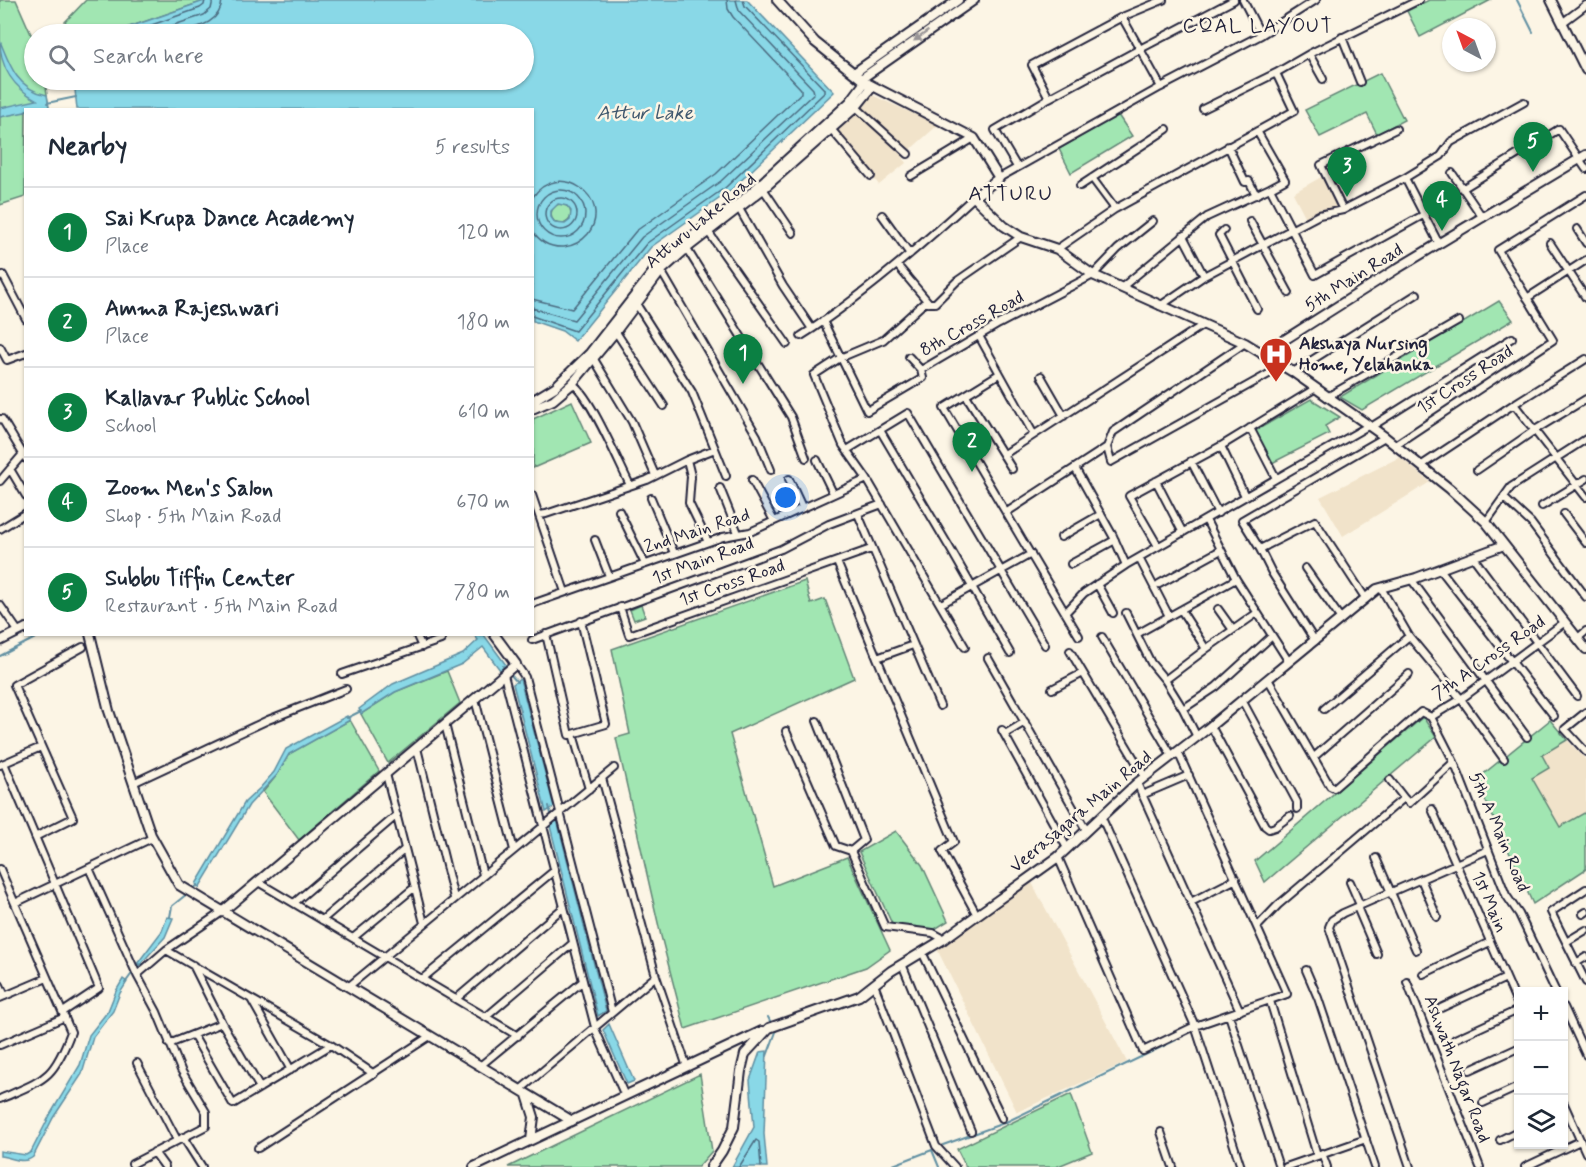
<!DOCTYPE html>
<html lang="en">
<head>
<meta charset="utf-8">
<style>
  :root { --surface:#fff; --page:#f2f2f3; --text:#1f2937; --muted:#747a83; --line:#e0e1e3; --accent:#0b8043 }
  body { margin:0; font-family:Mynerve,sans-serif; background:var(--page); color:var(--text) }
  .controls { position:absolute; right:18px; bottom:18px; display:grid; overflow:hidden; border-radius:0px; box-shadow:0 2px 4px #0004 }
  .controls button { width:54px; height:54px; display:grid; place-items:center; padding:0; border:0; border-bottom:2px solid var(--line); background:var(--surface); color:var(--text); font:30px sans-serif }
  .compass { position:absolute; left:1442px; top:18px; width:54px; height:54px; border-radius:50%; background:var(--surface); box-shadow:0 2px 4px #0004; rotate:319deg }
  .you { position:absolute; left:786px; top:498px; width:21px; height:21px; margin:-15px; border:4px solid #fff; border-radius:50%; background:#1a73e8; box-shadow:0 0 0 9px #1a73e833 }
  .badge { display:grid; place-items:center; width:39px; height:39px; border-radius:50%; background:var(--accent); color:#fff; font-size:20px; font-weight:700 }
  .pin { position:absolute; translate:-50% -50px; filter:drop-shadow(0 2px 3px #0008) }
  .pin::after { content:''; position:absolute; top:32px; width:21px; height:18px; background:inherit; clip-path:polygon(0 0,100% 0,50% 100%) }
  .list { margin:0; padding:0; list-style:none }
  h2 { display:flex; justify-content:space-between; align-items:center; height:78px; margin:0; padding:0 24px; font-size:26px }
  h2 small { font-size:20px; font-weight:400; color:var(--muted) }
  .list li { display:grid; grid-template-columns:39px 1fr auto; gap:18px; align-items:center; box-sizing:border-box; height:90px; padding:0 24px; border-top:2px solid var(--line) }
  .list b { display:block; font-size:22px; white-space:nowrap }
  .list p { margin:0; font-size:20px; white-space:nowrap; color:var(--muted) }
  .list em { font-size:20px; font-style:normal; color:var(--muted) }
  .icon { flex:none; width:33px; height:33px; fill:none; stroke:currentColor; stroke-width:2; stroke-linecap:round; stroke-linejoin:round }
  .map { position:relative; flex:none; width:1586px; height:1167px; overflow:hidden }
  .search { position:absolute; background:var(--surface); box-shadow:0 2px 4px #0004; left:24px; top:24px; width:510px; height:66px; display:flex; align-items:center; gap:15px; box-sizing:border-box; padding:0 21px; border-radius:33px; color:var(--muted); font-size:22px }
  .panel { position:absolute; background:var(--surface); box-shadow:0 2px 4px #0004; left:24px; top:108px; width:510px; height:528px; border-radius:0px }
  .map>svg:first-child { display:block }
  .built { fill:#f1e3ca }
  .green { fill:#a1e6b2; stroke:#628476; stroke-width:1.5 }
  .water { fill:#89d8e7; stroke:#608fa2; stroke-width:1.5; fill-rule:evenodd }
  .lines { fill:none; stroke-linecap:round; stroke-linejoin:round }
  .shore { stroke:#4b6b80; stroke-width:1.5 }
  .stream { stroke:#608fa2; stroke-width:2 }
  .minor-casing { stroke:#22223b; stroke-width:10 }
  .tertiary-casing { stroke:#22223b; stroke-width:12 }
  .minor { stroke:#fcf5e5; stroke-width:6 }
  .tertiary { stroke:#fcf5e5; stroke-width:8 }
  .oneway { fill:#9a9698 }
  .labels { text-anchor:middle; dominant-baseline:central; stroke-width:5; stroke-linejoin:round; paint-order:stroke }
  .street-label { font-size:18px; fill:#22223b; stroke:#fcf5e5 }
  .poi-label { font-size:18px; font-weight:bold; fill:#22223b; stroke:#fcf5e5; text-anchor:start }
  .neighbourhood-label { font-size:20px; letter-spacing:1.5px; fill:#22223b; stroke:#fcf5e5 }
  .water-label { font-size:20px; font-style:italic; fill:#41596f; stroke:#fcf5e5 }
  .quarter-label { font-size:21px; letter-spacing:1.5px; fill:#22223b; stroke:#fcf5e5 }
</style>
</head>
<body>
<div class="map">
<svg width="1586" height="1167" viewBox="0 0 1586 1167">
  <rect width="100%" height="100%" fill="#fcf5e5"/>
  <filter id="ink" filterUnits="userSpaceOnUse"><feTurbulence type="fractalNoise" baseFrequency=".0167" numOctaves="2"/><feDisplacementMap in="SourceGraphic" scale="12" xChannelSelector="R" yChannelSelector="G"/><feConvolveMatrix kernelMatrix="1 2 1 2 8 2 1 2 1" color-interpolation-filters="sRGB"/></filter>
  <g filter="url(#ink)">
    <path class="built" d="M872,95L938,125L902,157L906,163L879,185L837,131Z
      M1323,176L1341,209L1317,213L1306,218L1293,193Z
      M1400,457L1430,482L1343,536L1320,497Z
      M1567,740L1586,760V812L1560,828L1532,778L1549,768L1542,755Z
      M1031,881L1127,1062L1017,1112L937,949Z"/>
    <path class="green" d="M0,0H16L34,41V80H45L49,109L26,110L25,197L0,205Z
      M86,0H207L109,34H66L64,23Z
      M1429,0H1491L1420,37L1407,11Z
      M1380,73L1404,120L1377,134L1367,114L1320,137L1305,110Z
      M1118,115L1132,136L1071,173L1059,149Z
      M551 214a10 10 0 1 1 20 0a10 10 0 1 1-20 0Z
      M1499,301L1513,320L1362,410L1340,397Z
      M1311,399L1340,417L1325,426L1329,434L1272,463L1255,431Z
      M572,401L591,443L533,468V419Z
      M805,581L811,604L825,599L854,678L730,734L773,886L847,857L890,950L866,967L685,1029L661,936L616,738L630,734L612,649Z
      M641,605L645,616L634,620L630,610Z
      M447,671L460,703L388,763L361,714L395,692Z
      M1423,717L1436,737L1265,882L1255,861Z
      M350,720L379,771L299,840L263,792L277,775L289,754Z
      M1550,720L1567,740L1542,755L1549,768L1532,778L1560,827L1586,812V869L1533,904L1476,780Z
      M896,831L922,865L948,921L935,929L893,926L859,852Z
      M700,1074L712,1151L698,1167H508Z
      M1071,1094L1092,1152L1056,1167H966L957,1149Z"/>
    <path class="water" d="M207,0H747L834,92L730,191L651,247L575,341L562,331L533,321L532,110L77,109L74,80H524V34H109ZM558,204L567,206L571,211L570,220L565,224L555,223L551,217V211Z
      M0,41C10,67 18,89 47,95L49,108L26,110L25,112L0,117V108L37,100C14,88 0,68 0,41Z
      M474,635H484L506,665L500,670L483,647L462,664L395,692L361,714L359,709L393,684L463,654L478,640Z
      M520,679L554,807L546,812L513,684Z
      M347,716L350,720L289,754L277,775L249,805L199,888L196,884L245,802L260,788L274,772L286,749Z
      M557,820L606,1011L598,1016L550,826Z
      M167,917L173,918L165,937L139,966L137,964L162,931Z
      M123,979L127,982L120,993L113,1011L93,1037L82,1074L53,1118L33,1157C24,1165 11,1157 0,1156V1151L26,1155L31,1152L51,1113L80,1065L89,1035L108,1011L116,991Z
      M609,1024L634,1081L627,1084L603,1030Z
      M767,1051L764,1134L767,1167H732L754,1127L750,1080L760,1052Z"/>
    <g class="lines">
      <path class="shore" d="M126,34L200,8L204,5L205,0
        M147,34L204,15L211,9L213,0
        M174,34C194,28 221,25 222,0
        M537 214a24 24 0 1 1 48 0a24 24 0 1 1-48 0Z
        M545 214a16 16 0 1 1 32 0a16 16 0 1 1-32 0Z
        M532,198C558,158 615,198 588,234C582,241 573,246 564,247C550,248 539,241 532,230
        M532,299L572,309L636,231L716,174L801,93V89L733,17L728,9L727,0
        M532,308L574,320L642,237L721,181L814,93L813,89L739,11L736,0
        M532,316L575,331L647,243L726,187L824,93V89L745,6L743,0
        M739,1167L756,1140L759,1142L761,1167"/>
      <path class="stream" d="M1517,0L1533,32
        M47,103L76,97
        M0,656L43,634
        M503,666L517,682
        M347,718L361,711
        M549,806L552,818
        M170,917L172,906L198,885
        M125,983L139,964
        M768,1017L771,1023
        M767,1056L776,1032
        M943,1145L1004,1123L1176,1040
        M888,1167L932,1150L939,1167"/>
      <g class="minor-casing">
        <path id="minor" d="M1243,0L1261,35
          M1122,17L1140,49L1234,0
          M1562,23L1586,5
          M1342,37L1360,82
          M1309,54L1323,79
          M1049,98L1032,65L1122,17L1163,0
          M856,107L908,154
          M1203,109L1276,73
          M831,129L871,176
          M1257,131L1285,180L1270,188
          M1228,146L1245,182L1249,181L1256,195
          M1017,167L995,130L1049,98L1140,49L1161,87
          M1452,173L1483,218
          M911,176L974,138
          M999,178L1161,87L1261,35L1316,0
          M1092,178L1115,209
          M1405,178L1439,244
          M1080,186L1167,129
          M762,187L793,233
          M1462,189L1559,129L1586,169
          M737,205L783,286L812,329C870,290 923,244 974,197
          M1343,210L1321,165L1396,129
          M882,215L910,254
          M1250,221L1289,293
          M1577,229L1586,243
          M707,230L787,344
          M1224,230L1219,235L1257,309
          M1183,236L1204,276
          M1550,243L1586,298
          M685,246L791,417L806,458
          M1057,249L1115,209L1294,111L1276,73L1309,54L1419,0
          M897,265L929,303
          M660,269L757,436L771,470
          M0,277L3,275L26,319
          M1121,288L1207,217L1270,188L1315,275L1425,214
          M1527,298L1586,260
          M635,302L692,392L726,476
          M1160,306L1204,276L1319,215L1343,210L1405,178L1441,156L1451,142L1524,102
          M823,321L867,411L923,378L921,370L999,324L1093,275L1118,249L1153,221
          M614,329L664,406
          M801,336L812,329
          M979,336L1034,435
          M0,347L7,360L26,353
          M592,356L632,422L655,475
          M909,357L921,370
          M1293,372L1417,294
          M999,374L944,408L1079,636
          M1041,376L1064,416
          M572,384C588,390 620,466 630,485
          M966,395L1012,469
          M1327,397L1459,321
          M1514,404L1586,497
          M0,419H2L26,459
          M1371,427L1512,338
          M1250,428L1276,478
          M880,430L951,550L1010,653
          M1395,445L1553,340L1498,250L1586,195
          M1221,446L1245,496
          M1107,447L1111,462L1283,366
          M847,450L908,413L1045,645
          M1003,455L1203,325
          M687,460L691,476L689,503L708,542
          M817,460L833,493
          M1191,461L1218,513
          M1422,465L1514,404L1586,359
          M1075,468L1113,536L1126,565
          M10,469L26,496
          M1477,470L1535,430L1586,399
          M789,479L802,507
          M752,480L774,521
          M0,481L23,454
          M1156,481L1183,533
          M720,488L738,533
          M532,495L565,592
          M651,498L674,553
          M1504,498L1531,523L1586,597
          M1542,506L1586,479
          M619,511L645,564
          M1007,512L1107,447L1113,432L1245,343
          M858,514L940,706
          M1564,514L1586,543
          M539,515L546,514L647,480L687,460L715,449
          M1206,520L1236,579L1289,662
          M1486,522L1511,487L1586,439
          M0,529L26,513
          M1061,537L1101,514
          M595,540L609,576
          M1158,546L1129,496L1221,446L1316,388
          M1260,549L1315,521L1366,599
          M1473,557L1577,696
          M1139,558L1169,616
          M837,562L954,842L942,851L977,915
          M1071,564L1115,540
          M1305,568L1341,619
          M1440,569L1554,716
          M1411,579L1527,737
          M1097,584L1113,613
          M1159,584L1221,550
          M1381,588L1409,636L1461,699L1504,759
          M532,604L723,537L750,532L867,479
          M941,604L1031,554
          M0,605L18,631
          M620,607L629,635L871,549
          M1218,609L1233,630
          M1181,610L1206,649
          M1066,612L1084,593L1126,565L1368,426
          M1126,613L1151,663L1165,680
          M416,634L422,647
          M546,634L569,735L606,724L581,621
          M1137,634L1236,579
          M1102,637L1172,756
          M1578,638L1586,631
          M532,640L781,549L829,524L882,504
          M1315,641L1272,573L1260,549L1242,520L1385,437
          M965,647L867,479L843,445L814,375L840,358L883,340L924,303H935L957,281L1021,237
          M1070,651L1145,777
          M877,658L913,645
          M988,658L1086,830
          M516,664L525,677L612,1012
          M342,674L441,640
          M504,675L596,1031L625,1096
          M1268,679L1330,786L1334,788L1421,712L1431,717
          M1052,689L1083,673
          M475,699L514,850
          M1242,700L1297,802V809
          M1183,709L1165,680L1206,649L1257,613
          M1324,709L1409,636
          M1586,712L1565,729L1586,752
          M1431,717L1454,762L1506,895L1519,914L1556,992
          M1431,717L1461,699L1565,622
          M817,721L864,840L851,851L885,927L933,933L944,939
          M445,724L483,875
          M1211,726L1265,826L1269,829L1275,827L1290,816
          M1002,730L1067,848
          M786,731L836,846L851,851
          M573,734L589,789
          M1005,734L1025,722
          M1197,737L1183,709L1216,687L1272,636
          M417,748L454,898
          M1314,757L1409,674
          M4,763L99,988L63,1012
          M0,765L41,747
          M386,774L424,923
          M602,778L656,976L687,1067
          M1390,780L1404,798
          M133,783L268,720L346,689
          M1137,783L1240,1011
          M1142,795L1189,775
          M1432,809L1518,1005
          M1101,816L1195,1026L1241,1167
          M35,837L73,818L14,685L83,647
          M1058,857L1143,1051L1195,1026L1287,994L1178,752
          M1376,858L1416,950
          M89,868L137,975
          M0,869L71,1032C53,1080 45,1079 0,1099
          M1421,879L1437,917
          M258,882L518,1036
          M1350,882L1360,905
          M1586,889L1551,912L1586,982
          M1191,902L1236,879
          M15,903L152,838
          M294,903L397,815
          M1357,907L1377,954
          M1583,914L1586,912
          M322,920L405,849
          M1258,926L1278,905L1404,798L1409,803L1454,762
          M353,938L415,887
          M1566,942L1586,930
          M166,950L331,1045L374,1074
          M922,952L1002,1118
          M1576,963L1586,957
          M902,964L971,1131
          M193,965L222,1023L260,1088
          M1306,970L1318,998L1375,1167
          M1423,974L1490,942
          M422,979L555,870
          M1407,982L1480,1167
          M874,984L936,1146L955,1167
          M0,985L5,996
          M348,987L614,768
          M0,998L47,978
          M251,999L291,1070
          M456,999L564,907
          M1270,1001L1317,1155
          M1564,1007L1586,1055
          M1441,1008L1506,978
          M1229,1015L1279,1167
          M486,1017L573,943
          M193,1035L233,1104L331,1045
          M1455,1039L1518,1010
          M169,1044L222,1023
          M0,1045L65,1017
          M137,1063L177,1140
          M480,1066L583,981
          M1470,1070L1518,1048
          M520,1090L656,976
          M1483,1103L1518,1087
          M1564,1104L1586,1153
          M1161,1132L1173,1167
          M183,1137L202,1167
          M1500,1140L1518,1131
          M258,1148L430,1036
          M154,1152L165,1167
          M1322,1153L1327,1167
          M132,1164L206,1126V1112L181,1070L157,1012L137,975L166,950L222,912
          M1286,1167L1366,1139
          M1410,1167L1329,927L1332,920L1343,913L1488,850
          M1525,1167L1580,1141"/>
      </g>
      <g class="tertiary-casing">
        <path id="tertiary" d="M777,0L815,42L865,82L974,138L999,178L974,197L1004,226L1021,237L1057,249L1093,275L1245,343L1293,372L1385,437L1450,489L1486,522L1586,649
          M1551,0L1586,70
          M854,73L958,0
          M861,79L974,0
          M1262,354L1398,268L1586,155
          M532,401L555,387L590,353L658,266L683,243L743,200L850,102L865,82
          M532,409L553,400L572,384L616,331L661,271L687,248L763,189L856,107L872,87
          M90,634L109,711L151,835L179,885L572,1121
          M0,641L26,628
          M222,912L516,664L494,634
          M527,1095L534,1117L531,1140
          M474,1167L762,1031
          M711,1167L722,1151L734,1127L741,1071L745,1054L769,1028L859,996L891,971L944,939L977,915L1058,857L1137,783L1207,729L1377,589L1416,578L1504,545"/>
      </g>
      <use href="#minor" class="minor"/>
      <use href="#tertiary" class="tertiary"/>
    </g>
    <defs><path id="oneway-solid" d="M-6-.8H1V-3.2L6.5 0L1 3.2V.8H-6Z" transform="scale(1.5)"/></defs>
    <use class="oneway" href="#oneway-solid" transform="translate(921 36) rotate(145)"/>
  </g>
  <defs>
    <g id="hospital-pin" transform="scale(1.725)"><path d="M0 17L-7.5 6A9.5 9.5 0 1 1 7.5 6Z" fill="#c8321e" stroke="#fcf5e5"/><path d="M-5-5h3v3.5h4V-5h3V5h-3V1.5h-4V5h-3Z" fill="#fff"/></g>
  </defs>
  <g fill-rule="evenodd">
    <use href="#hospital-pin" x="1276" y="354"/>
  </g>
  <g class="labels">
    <g class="street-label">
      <text transform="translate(701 221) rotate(-40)">Atturu Lake Road</text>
      <text transform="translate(1354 278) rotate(-32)">5th Main Road</text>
      <text transform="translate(972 324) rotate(-29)">8th Cross Road</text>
      <text transform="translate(1465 380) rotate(-33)">1st Cross Road</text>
      <text transform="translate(697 531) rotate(-18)">2nd Main Road</text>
      <text transform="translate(703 561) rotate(-20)">1st Main Road</text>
      <text transform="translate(732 583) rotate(-19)">1st Cross Road</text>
      <text transform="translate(1489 658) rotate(-35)">7th A Cross Road</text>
      <text transform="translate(1081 812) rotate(-40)">Veerasagara Main Road</text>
      <text transform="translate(1499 832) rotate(67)">5th A Main Road</text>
      <text transform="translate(1489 902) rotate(67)">1st Main</text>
      <text transform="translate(1457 1069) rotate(69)">Ashwath Nagar Road</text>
    </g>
    <g class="poi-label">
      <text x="1299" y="344">Akshaya Nursing<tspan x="1299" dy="21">Home, Yelahanka</tspan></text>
    </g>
    <g class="neighbourhood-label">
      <text x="1258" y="26">CQAL LAYOUT</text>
    </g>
    <g class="water-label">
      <text x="645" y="113">Attur Lake</text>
    </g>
    <g class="quarter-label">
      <text x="1011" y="194">ATTURU</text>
    </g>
  </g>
</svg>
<div class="controls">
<button>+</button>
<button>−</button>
<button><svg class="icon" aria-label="layers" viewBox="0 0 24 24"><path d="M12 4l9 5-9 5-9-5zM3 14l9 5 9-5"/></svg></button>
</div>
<svg class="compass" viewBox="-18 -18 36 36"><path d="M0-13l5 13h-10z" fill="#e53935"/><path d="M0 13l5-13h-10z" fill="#747a83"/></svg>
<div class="you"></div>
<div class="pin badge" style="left:743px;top:384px">1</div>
<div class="pin badge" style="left:972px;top:472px">2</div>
<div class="pin badge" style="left:1347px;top:197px">3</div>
<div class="pin badge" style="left:1442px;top:231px">4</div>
<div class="pin badge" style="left:1533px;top:172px">5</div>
<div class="search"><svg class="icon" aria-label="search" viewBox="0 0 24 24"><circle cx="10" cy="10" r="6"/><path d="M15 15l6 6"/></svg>Search here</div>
<section class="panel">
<h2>Nearby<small>5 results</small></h2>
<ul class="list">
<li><span class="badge">1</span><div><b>Sai Krupa Dance Academy</b><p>Place</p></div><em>120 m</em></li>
<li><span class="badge">2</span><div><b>Amma Rajeshwari</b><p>Place</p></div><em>180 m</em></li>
<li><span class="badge">3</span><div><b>Kallavar Public School</b><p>School</p></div><em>610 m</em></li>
<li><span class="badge">4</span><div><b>Zoom Men's Salon</b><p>Shop · 5th Main Road</p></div><em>670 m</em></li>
<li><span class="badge">5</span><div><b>Subbu Tiffin Center</b><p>Restaurant · 5th Main Road</p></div><em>780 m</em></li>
</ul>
</section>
</div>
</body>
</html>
